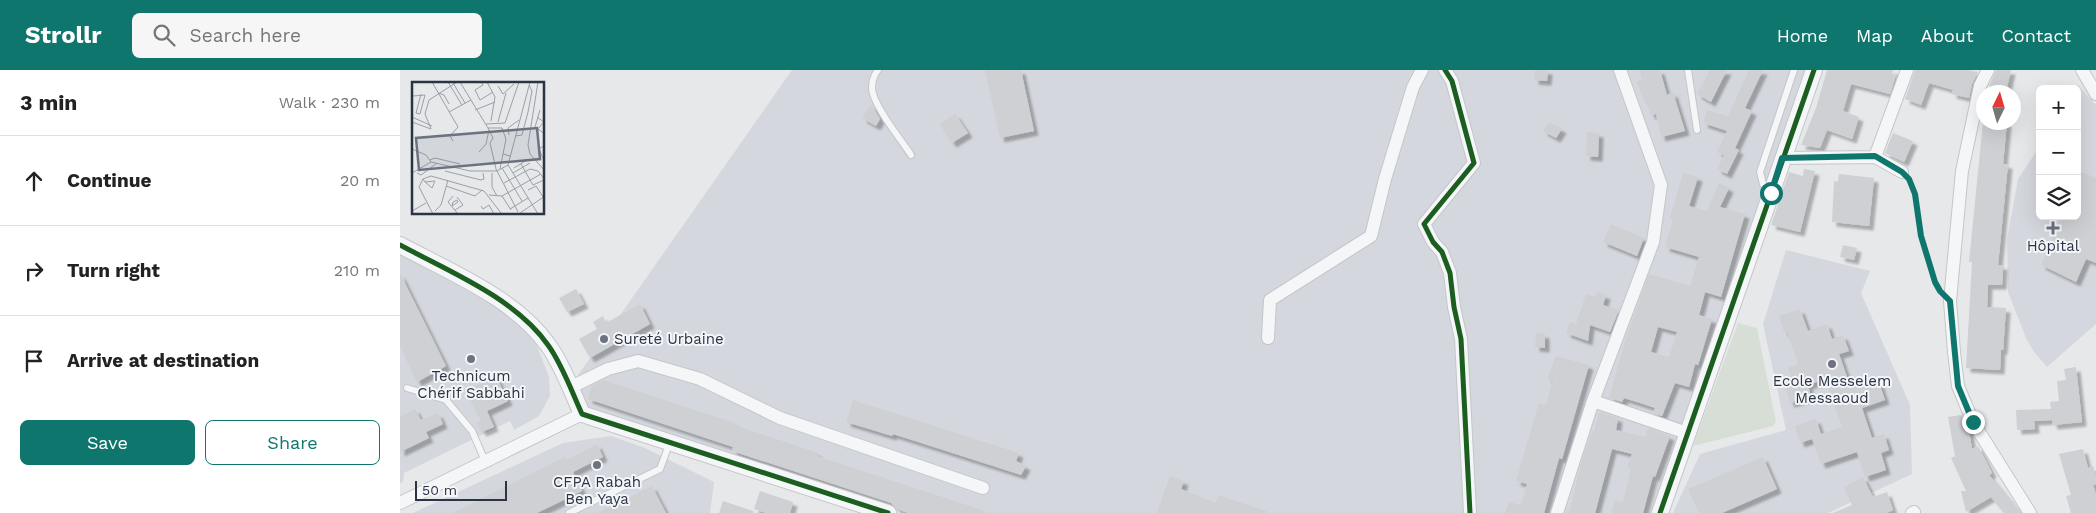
<!DOCTYPE html>
<html lang="en">
<head>
<meta charset="utf-8">
<style>
  :root { --surface:#fff; --page:#f6f6f6; --text:#222; --muted:#767676; --line:#e0e0e0; --accent:#0f766e }
  body { margin:0; font-family:"Work Sans",sans-serif; background:var(--page); color:var(--text) }
  .controls { position:absolute; right:15px; top:15px; display:grid; overflow:hidden; border-radius:8px; box-shadow:0 5px 20px #0002 }
  .controls button { width:45px; height:45px; display:grid; place-items:center; padding:0; border:0; border-bottom:1px solid var(--line); background:var(--surface); color:var(--text); font:25px sans-serif }
  .compass { position:absolute; left:1576px; top:15px; width:45px; height:45px; border-radius:50%; background:var(--surface); box-shadow:0 5px 20px #0002; rotate:5deg }
  .scale { position:absolute; left:15px; bottom:12px; width:92px; box-sizing:border-box; padding-left:5px; border:2px solid #2b3445; border-top:0; font-size:14px; line-height:18px; white-space:nowrap; color:#2b3445; -webkit-text-stroke:4px #f4f6f9; paint-order:stroke }
  .stop { position:absolute; width:15px; height:15px; margin:-11px; border:4px solid #0f766e; border-radius:50%; background:#fff }
  .stop.end { background:#0f766e; border-color:#fff; box-shadow:0 1px 5px #0008 }
  .list { margin:0; padding:0; list-style:none }
  h2 { display:flex; justify-content:space-between; align-items:center; height:65px; margin:0; padding:0 20px; font-size:21px }
  h2 small { font-size:16px; font-weight:400; color:var(--muted) }
  .list li { display:grid; grid-template-columns:32px 1fr auto; gap:15px; align-items:center; box-sizing:border-box; height:90px; padding:0 20px; border-top:1px solid var(--line) }
  .list b { display:block; font-size:19px; white-space:nowrap }
  .list em { font-size:16px; font-style:normal; color:var(--muted) }
  .actions { display:flex; gap:10px; padding:15px 20px }
  .actions a { flex:1; padding:11px 0; border:1px solid var(--accent); border-radius:8px; text-align:center; font-size:18px; color:var(--accent) }
  .actions .main { background:var(--accent); color:#fff }
  .icon { flex:none; width:28px; height:28px; fill:none; stroke:currentColor; stroke-width:2; stroke-linecap:round; stroke-linejoin:round }
  .map { position:relative; flex:none; width:1696px; height:443px; overflow:hidden }
  header { display:flex; align-items:center; gap:30px; box-sizing:border-box; height:70px; padding:0 25px; background:var(--accent); color:#fff }
  header strong { font-size:24px }
  nav { display:flex; gap:28px; margin-inline-start:auto; font-size:18px }
  .search { width:350px; height:45px; background:var(--page); display:flex; align-items:center; gap:12px; box-sizing:border-box; padding:0 18px; border-radius:8px; color:var(--muted); font-size:19px }
  main { display:flex }
  aside { flex:1; background:var(--surface) }
  .map>svg:first-child { display:block }
  .built { fill:#d4d7dd }
  .green { fill:#d6ded6 }
  .building { fill:#ced0d3; fill-rule:evenodd; filter:url(#shadow) }
  .lines { fill:none; stroke-linecap:round; stroke-linejoin:round }
  .service-casing { stroke:#c4c6c8; stroke-width:8 }
  .minor-casing { stroke:#c4c6c8; stroke-width:14 }
  .tertiary-casing { stroke:#c4c6c8; stroke-width:18 }
  .path { stroke:#c5c6ca; stroke-width:2.5; stroke-dasharray:4 4; stroke-linecap:butt }
  .service { stroke:#f5f6f7; stroke-width:6 }
  .minor { stroke:#f5f6f7; stroke-width:12 }
  .tertiary { stroke:#f5f6f7; stroke-width:16 }
  .cycleway-casing { stroke:#f4f6f9; stroke-width:8 }
  .cycleway { stroke:#1b5e20; stroke-width:5 }
  .route { stroke:#0f766e; stroke-width:6 }
  .poi-dot { fill:#6c737f; stroke:#f4f6f9; stroke-width:2 }
  .labels { text-anchor:middle; dominant-baseline:central; stroke-width:4; stroke-linejoin:round; paint-order:stroke }
  .poi-label { font-size:15px; fill:#2b3445; stroke:#f4f6f9 }
  .inset-road { fill:none; stroke:#9ba0a8; stroke-width:1 }
  .view { fill:#6c737f; fill-opacity:0.15; stroke:#6c737f; stroke-width:2.5 }
  .inset-edge { fill:none; stroke:#2b3445; stroke-width:2.5 }
</style>
</head>
<body>
<header>
<strong>Strollr</strong>
<div class="search"><svg class="icon" aria-label="search" viewBox="0 0 24 24"><circle cx="10" cy="10" r="6"/><path d="M15 15l6 6"/></svg>Search here</div>
<nav><a>Home</a><a>Map</a><a>About</a><a>Contact</a></nav>
</header>
<main>
<aside>
<h2>3 min<small>Walk · 230 m</small></h2>
<ul class="list">
<li><svg class="icon" aria-label="ahead" viewBox="0 0 24 24"><path d="M12 20V5M6 11l6-6 6 6"/></svg><div><b>Continue</b></div><em>20 m</em></li>
<li><svg class="icon" aria-label="right" viewBox="0 0 24 24"><path d="M7 20v-9h11M14 6l5 5-5 5"/></svg><div><b>Turn right</b></div><em>210 m</em></li>
<li><svg class="icon" aria-label="arrive" viewBox="0 0 24 24"><path d="M6 21V4h12l-3 4 3 4H6"/></svg><div><b>Arrive at destination</b></div></li>
</ul>
<div class="actions"><a class="main">Save</a><a>Share</a></div>
</aside>
<div class="map">
<svg width="1696" height="443" viewBox="0 0 1696 443">
  <defs>
    <filter id="shadow"><feDropShadow dx="4.5" dy="4.5" stdDeviation="1" flood-color="#0004"/></filter>
  </defs>
  <rect width="100%" height="100%" fill="#e6e8ea"/>
  <path class="built" d="M392,0H1417L1261,443H508L182,344L169,318Z
    M1678,15L1696,35V254L1647,297L1634,282L1626,268L1608,222L1607,170L1618,109L1640,76V146H1677L1676,19Z
    M1386,180L1470,201L1461,223L1510,335L1512,404L1428,443H1273L1300,384L1386,360L1363,254Z
    M0,184L92,233L114,248L135,271L149,307L150,326L139,346L114,360L110,351L4,403L3,412L0,413Z
    M211,366L245,378L314,412L310,443H13L163,373Z"/>
  <path class="green" d="M1338,253L1357,258L1376,352L1373,356L1293,376Z"/>
  <path class="building" d="M585,0H621L634,61L600,68Z
    M1135,0H1148L1147,11L1134,10Z
    M1239,0H1260L1267,25L1273,22L1285,61L1261,67L1256,44L1251,45L1245,28L1243,29L1237,11L1242,9Z
    M1310,0H1327L1311,32L1297,24Z
    M1349,0H1363L1345,38L1352,41L1335,78L1339,80L1327,104L1317,99L1324,85L1317,82L1327,61L1303,53L1307,40L1328,46Z
    M1427,0H1493L1492,4L1496,5L1490,24L1451,14L1443,41L1459,47L1452,69L1427,60L1420,78L1401,75L1416,38Z
    M1515,0H1568L1578,2L1572,14L1569,28L1552,24L1553,20L1529,13L1521,35L1505,29Z
    M1596,0H1611L1606,22H1587Z
    M471,34L480,49L476,56L462,48Z
    M555,44L568,63L552,73L540,54Z
    M1149,52L1162,59L1156,68L1143,61Z
    M1583,52H1607L1603,94H1608L1598,195H1603L1602,215H1588L1587,237L1606,238L1603,280H1601L1600,300L1566,298L1572,192H1569Z
    M1187,62L1199,63L1198,87L1186,86Z
    M1493,63L1513,71L1504,92L1485,83Z
    M1404,99L1415,101L1400,162L1371,155L1389,102L1403,106Z
    M1677,100L1696,108V193L1686,189L1676,212L1641,195L1662,146H1677Z
    M1283,103L1298,107L1289,136L1307,141L1319,113L1329,118L1320,137L1345,144L1321,227L1305,222L1299,245L1312,249L1298,295L1295,294L1289,317L1275,313L1262,346L1253,343L1255,338L1243,334L1224,328L1222,332L1209,328L1226,268L1249,204L1290,216L1299,187L1265,177L1273,149L1270,148ZM1258,257L1277,262L1269,287L1251,282Z
    M1439,104L1474,108L1469,156L1432,152L1434,111L1438,112Z
    M1211,154L1244,168L1237,186L1203,172Z
    M1443,175L1457,178L1454,190L1440,187Z
    M0,203L46,296L17,312L0,276Z
    M176,219L184,234L167,242L159,228Z
    M1197,222L1206,225L1203,235L1219,240L1210,262L1190,255L1188,271L1166,263L1170,252L1176,254L1186,224L1195,227Z
    M240,234L250,254L190,288L179,269L197,259L193,252L203,246L206,253Z
    M1400,239L1408,261L1427,254L1432,269L1443,265L1449,281L1439,284L1451,318L1478,309L1485,330L1462,338L1472,368L1484,364L1489,380L1481,383L1486,400L1465,407L1457,382L1421,394L1412,369L1400,373L1395,356L1416,349L1421,364L1442,357L1425,309L1408,315L1411,327L1390,333L1385,317L1394,315L1388,297L1398,294L1387,261L1384,262L1379,246Z
    M1136,263L1145,264V278L1135,277Z
    M1156,286L1189,295L1162,389L1159,388L1144,443H1105L1109,432L1121,435L1127,414L1116,411L1139,333L1146,335L1153,311L1147,309Z
    M1676,297L1682,352L1653,355L1652,350L1634,351L1635,359L1617,360L1616,340L1651,339L1650,332L1659,331L1657,311L1666,310L1664,299Z
    M96,306L108,331L87,341L94,357L82,362L77,353L81,351L66,321Z
    M203,310L335,353L334,355L418,383L417,386L585,441L584,443H508L497,439L491,433L332,381L333,377L188,329L192,316Z
    M453,330L619,383L616,391L626,396L621,405L493,364L492,366L446,352Z
    M15,339L21,350L38,343L43,354L26,362L29,368L0,382V347Z
    M1199,342L1218,348L1216,360L1245,367L1248,358L1270,366L1255,407L1253,406L1243,443H1211L1215,431L1223,432L1231,398L1227,397L1232,384L1212,379L1195,443H1169L1181,393L1192,361H1194Z
    M1561,345L1569,360L1572,379L1578,376L1592,403L1589,405L1620,443H1604L1591,427L1566,442L1561,421H1566L1551,388L1555,386L1548,347Z
    M197,374L203,387L173,402L182,421L137,443H53L165,387L167,390Z
    M1683,379L1688,398L1693,396L1696,406V414L1693,415L1696,425V443H1671L1666,426L1671,425L1659,384Z
    M1363,387L1377,419L1322,443H1299L1288,419Z
    M770,406L784,411L781,419L816,433L818,425L866,441V443H757Z
    M1463,407L1473,427L1487,422L1493,440L1486,443H1433L1452,435L1444,417Z
    M252,416L266,443H198Z
    M360,421L393,432L390,443H366L354,439Z
    M323,431L353,441V443H319Z"/>
  <g class="lines">
    <g class="service-casing">
      <path id="service" d="M478,0C474,5 472,12 472,18C472,34 502,71 511,85
        M1288,0L1297,60
        M1370,122L1363,114L1360,102L1394,0
        M7,318L46,330L72,361L85,391
        M169,443L260,399L270,372"/>
    </g>
    <g class="minor-casing">
      <path id="minor" d="M1045,0L1052,11L1074,93L1024,154L1033,172L1042,182L1050,203L1054,237L1061,269L1070,443
        M1588,0L1580,16L1562,101L1550,231L1554,282L1558,316L1573,352L1630,443
        M1682,0L1696,24
        M1475,87L1502,102
        M1382,88L1475,87L1507,0
        M868,268L870,230L971,166L985,109L1013,17L1022,0
        M169,318L208,299L238,291L300,309L380,348L583,418
        M1193,331L1253,172L1261,115L1220,0
        M0,433L182,344
        M1157,443L1193,331L1287,363
        M1512,443L1514,442"/>
    </g>
    <g class="tertiary-casing">
      <path id="tertiary" d="M0,175C50,202 115,228 148,275C162,294 172,322 182,344L488,443
        M1260,443L1414,0"/>
    </g>
    <path class="path" d="M1510,111L1515,124L1521,166L1538,218"/>
    <use href="#service" class="service"/>
    <use href="#minor" class="minor"/>
    <use href="#tertiary" class="tertiary"/>
    <g class="cycleway-casing">
      <path id="cycleway" d="M1045,0L1052,11L1074,93L1024,154L1033,172L1042,182L1050,203L1054,237L1061,269L1070,443
        M0,175C50,202 115,228 148,275C162,294 172,322 182,344L488,443
        M1260,443L1414,0"/>
    </g>
    <use href="#cycleway" class="cycleway"/>
  </g>
  <g class="lines">
    <path class="route" d="M1371,123L1382,88L1475,86L1502,102L1509,109L1515,124L1521,166L1535,212L1540,221L1550,231L1558,316L1573,352"/>
  </g>
  <g class="poi-dot">
    <path d="M1650.5 150.5h5v5h5v5h-5v5h-5v-5h-5v-5h5z"/>
    <circle cx="204" cy="269" r="5"/>
    <circle cx="71" cy="289" r="5"/>
    <circle cx="1432" cy="294" r="5"/>
    <circle cx="197" cy="395" r="5"/>
  </g>
  <g class="labels">
    <g class="poi-label">
      <text x="1653" y="176">Hôpital</text>
      <text x="214" y="269" text-anchor="start">Sureté Urbaine</text>
      <text x="71" y="306">Technicum<tspan x="71" dy="17">Chérif Sabbahi</tspan></text>
      <text x="1432" y="311">Ecole Messelem<tspan x="1432" dy="17">Messaoud</tspan></text>
      <text x="197" y="412">CFPA Rabah<tspan x="197" dy="17">Ben Yaya</tspan></text>
    </g>
  </g>
  <g transform="translate(12 12)">
    <rect width="132" height="132" fill="#e6e8ea"/>
    <path class="inset-road" d="M20,0L46,45L38,54L41,59M36,0L50,23M48,0L76,46H90M69,0L71,3L63,8L68,18L81,10M75,0L83,15L79,39M126,0L116,63L118,72L133,89M41,1L53,21M86,4L91,12L102,2M26,11L32,13L37,22M1,14L13,13L8,32M63,28L83,20M128,28L123,45L133,52M37,30L59,18M8,32L4,31L9,12M0,35L20,44M0,40L19,47L13,32L17,18L45,0M86,40L94,11M74,42L93,41L107,0M76,46L81,56L78,61L84,87L106,130M90,46L94,57L91,72M125,48L132,40L125,35M97,53L96,46L107,38M103,54L110,53L116,30L120,9L117,3M133,63L127,67L133,81M0,67L14,73L19,80L58,89H85L96,83L118,0M67,70L74,62L77,48M18,78L23,76L48,82M109,82L121,103L132,98M96,83L126,132M90,86L110,119M102,86L115,78M88,87L91,72L98,74M33,89L69,98L72,97L71,91M0,91L19,80M5,91L9,93L25,81M80,91V105L85,114M101,91L118,81M11,97L13,100L20,106L23,99L13,100M92,101L118,87L126,89L133,98M34,104L63,114L70,108M116,108L124,104L133,118M77,113L90,114L129,92M41,114L36,120L46,132M90,114L99,128M45,118L46,120L40,124L41,120ZM69,124L71,127L77,123L82,132M98,127L116,116M43,128L51,123L45,115M0,129L14,121M23,129L29,123L36,98M108,131L133,114M21,132L7,105L11,97L19,94L72,109L89,131M75,132H104"/>
    <path class="view" d="M125,46L128,77L7,88L4,56Z"/>
    <rect width="132" height="132" class="inset-edge"/>
  </g>
</svg>
<div class="controls">
<button>+</button>
<button>−</button>
<button><svg class="icon" aria-label="layers" viewBox="0 0 24 24"><path d="M12 4l9 5-9 5-9-5zM3 14l9 5 9-5"/></svg></button>
</div>
<svg class="compass" viewBox="-18 -18 36 36"><path d="M0-13l5 13h-10z" fill="#e53935"/><path d="M0 13l5-13h-10z" fill="#767676"/></svg>
<div class="scale">50 m</div>
<div class="stop" style="left:1371px;top:123px"></div>
<div class="stop end" style="left:1573px;top:352px"></div>
</div>
</main>
</body>
</html>
